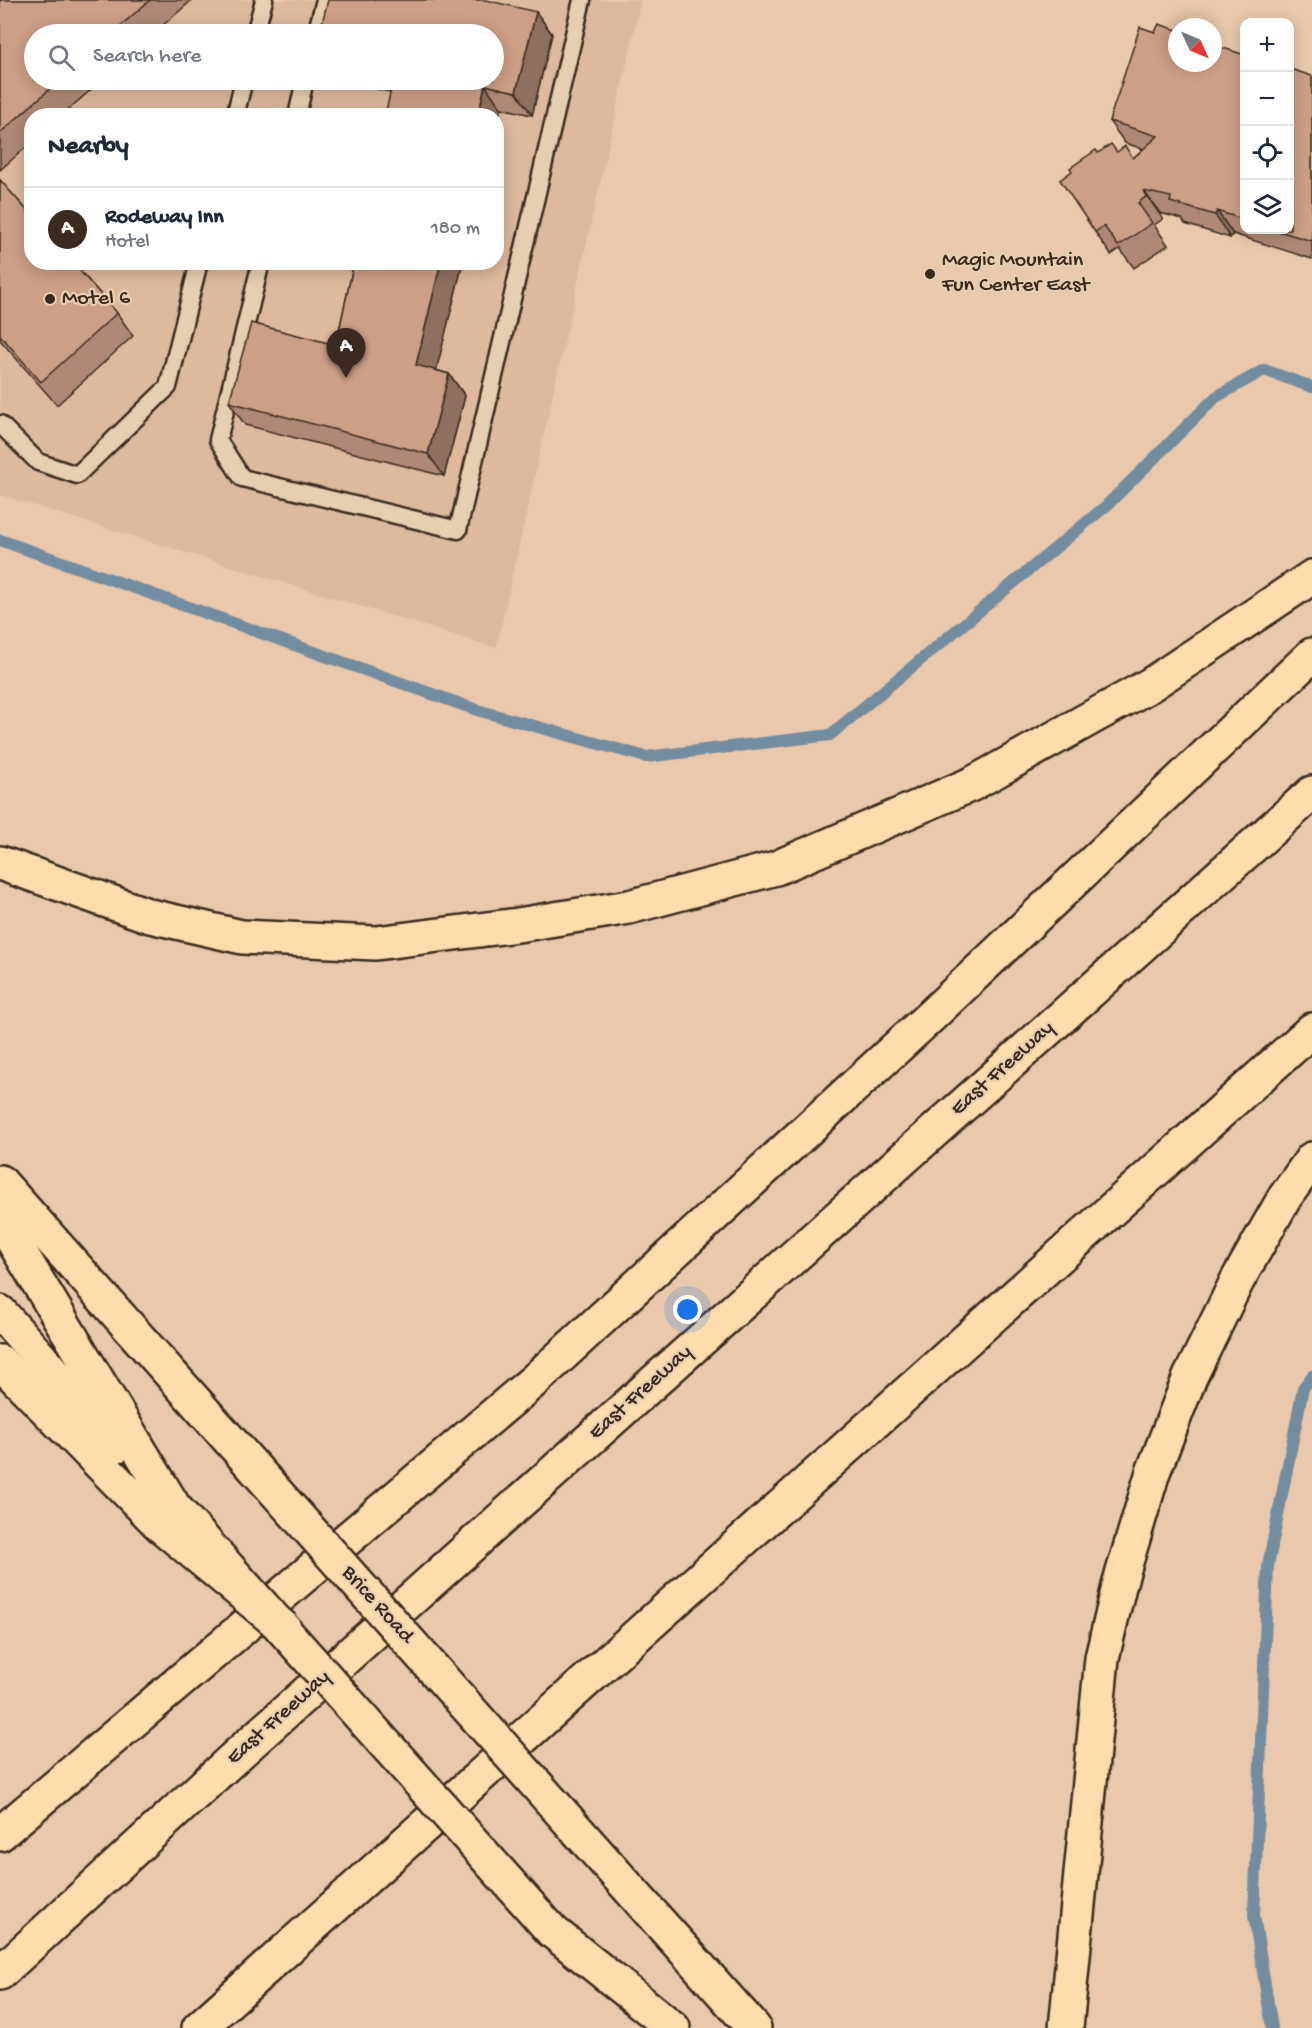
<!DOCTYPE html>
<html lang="en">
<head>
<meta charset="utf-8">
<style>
  :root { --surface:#fff; --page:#f2f2f3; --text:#1f2937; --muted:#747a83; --line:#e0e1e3; --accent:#3b2a1e }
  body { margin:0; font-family:"Gochi Hand",sans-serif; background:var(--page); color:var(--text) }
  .controls { position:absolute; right:18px; top:18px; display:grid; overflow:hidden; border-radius:12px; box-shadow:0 3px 15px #0003 }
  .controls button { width:54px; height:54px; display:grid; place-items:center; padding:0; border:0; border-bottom:2px solid var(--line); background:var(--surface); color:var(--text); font:30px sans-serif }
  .compass { position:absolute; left:1168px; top:18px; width:54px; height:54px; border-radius:50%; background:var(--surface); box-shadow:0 3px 15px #0003; rotate:134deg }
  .you { position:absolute; left:688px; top:1310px; width:21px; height:21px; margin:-15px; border:4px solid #fff; border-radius:50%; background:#1a73e8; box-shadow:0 0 0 9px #1a73e833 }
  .badge { display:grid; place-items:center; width:39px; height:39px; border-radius:50%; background:var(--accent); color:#fff; font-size:20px; font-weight:700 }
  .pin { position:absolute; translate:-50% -50px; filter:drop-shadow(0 2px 3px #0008) }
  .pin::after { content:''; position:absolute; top:32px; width:21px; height:18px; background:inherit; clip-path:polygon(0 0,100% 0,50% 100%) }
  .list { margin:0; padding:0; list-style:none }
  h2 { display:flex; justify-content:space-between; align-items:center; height:78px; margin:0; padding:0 24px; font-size:26px }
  h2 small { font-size:20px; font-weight:400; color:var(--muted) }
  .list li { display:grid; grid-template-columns:39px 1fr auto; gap:18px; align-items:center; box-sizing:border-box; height:84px; padding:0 24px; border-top:2px solid var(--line) }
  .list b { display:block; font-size:22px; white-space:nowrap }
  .list p { margin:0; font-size:20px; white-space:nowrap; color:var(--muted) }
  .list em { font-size:20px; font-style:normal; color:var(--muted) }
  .icon { flex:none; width:33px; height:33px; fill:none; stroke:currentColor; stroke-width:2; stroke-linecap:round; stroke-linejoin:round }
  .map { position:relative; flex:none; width:1312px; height:2028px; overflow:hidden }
  .search { position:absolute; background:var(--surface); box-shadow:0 3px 15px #0003; left:24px; top:24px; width:480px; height:66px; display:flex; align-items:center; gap:15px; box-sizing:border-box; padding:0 21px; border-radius:33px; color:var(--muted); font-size:22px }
  .panel { position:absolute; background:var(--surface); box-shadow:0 3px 15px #0003; left:24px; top:108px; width:480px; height:162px; border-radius:24px }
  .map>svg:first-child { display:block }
  .built { fill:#ddb99d; fill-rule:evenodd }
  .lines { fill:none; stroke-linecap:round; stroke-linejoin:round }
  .stream { stroke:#738da0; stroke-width:12 }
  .service-casing { stroke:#3b2a1e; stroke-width:21 }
  .primary-casing { stroke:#3b2a1e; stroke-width:38 }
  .motorway-casing { stroke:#3b2a1e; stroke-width:38 }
  .service { stroke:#e8ceb0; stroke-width:16 }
  .primary { stroke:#fcdcac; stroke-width:33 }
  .motorway { stroke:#fcdcac; stroke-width:33 }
  .primary-bridge-casing { stroke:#3b2a1e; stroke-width:38; stroke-linecap:butt }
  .motorway-bridge-casing { stroke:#3b2a1e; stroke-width:38; stroke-linecap:butt }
  .primary-bridge { stroke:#fcdcac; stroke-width:33 }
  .motorway-bridge { stroke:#fcdcac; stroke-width:33 }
  .wall { fill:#af8974; stroke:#3b2a1e; stroke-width:1.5 }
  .shaded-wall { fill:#8f6f5e; stroke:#3b2a1e; stroke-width:1.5 }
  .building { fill:#cc9f87; stroke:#3b2a1e; stroke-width:1.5 }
  .poi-dot { fill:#3b2a1e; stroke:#e8ceb0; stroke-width:2 }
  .labels { text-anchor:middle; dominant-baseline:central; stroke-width:4.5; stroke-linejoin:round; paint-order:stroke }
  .poi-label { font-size:22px; fill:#3b2a1e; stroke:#e8ceb0; text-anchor:start }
  .street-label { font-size:22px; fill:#3b2a1e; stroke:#e8ceb0 }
</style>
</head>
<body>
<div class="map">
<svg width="1312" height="2028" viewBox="0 0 1312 2028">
  <rect width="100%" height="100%" fill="#e9c8ab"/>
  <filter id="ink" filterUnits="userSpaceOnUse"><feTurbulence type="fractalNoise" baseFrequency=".0167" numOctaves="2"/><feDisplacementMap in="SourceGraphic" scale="12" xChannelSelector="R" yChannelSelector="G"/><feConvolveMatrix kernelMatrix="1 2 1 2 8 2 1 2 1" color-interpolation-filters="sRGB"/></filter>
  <g filter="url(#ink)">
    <path class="built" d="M0,0H641L496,648L0,495ZM34,34H494V80H34ZM32,116H496V262H32Z"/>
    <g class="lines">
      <path class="stream" d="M0,540L477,710L646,757L830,735L1106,506L1216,397L1264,370L1312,387
        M1272,2028L1254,1916L1268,1566L1303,1388L1312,1376"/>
      <g class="service-casing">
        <path id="service" d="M255,34L264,0
          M316,34L325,0
          M235,116L244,80
          M297,116L305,80
          M261,262L218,440L242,478L458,530L582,0
          M0,424L38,462L77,475L168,387L199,262"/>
      </g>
      <g class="primary-casing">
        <path id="primary" d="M0,1182L242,1454
          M0,1219L174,1507
          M0,1312L118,1445
          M617,1875L754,2028
          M552,1931L673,2028"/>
      </g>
      <g class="motorway-casing">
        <path id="motorway" d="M0,863L150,916L242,937L376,943L518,925L629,907L776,868L972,784L1150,685L1312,577
          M0,1362L160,1525
          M0,1834L536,1379L933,1014L1312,655
          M0,1973L236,1756L1312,793
          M199,2028L1312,1030
          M1066,2028L1102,1658L1120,1582L1153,1472L1190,1377L1237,1281L1285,1197L1312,1159"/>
      </g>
      <use href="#service" class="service"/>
      <use href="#primary" class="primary"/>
      <use href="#motorway" class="motorway"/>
      <g class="primary-bridge-casing">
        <path id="primary-bridge" d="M242,1454L617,1875
          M174,1507L552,1931"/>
      </g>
      <g class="motorway-bridge-casing">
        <path id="motorway-bridge" d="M160,1525L284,1628"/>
      </g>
      <use href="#primary-bridge" class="primary-bridge"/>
      <use href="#motorway-bridge" class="motorway-bridge"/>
    </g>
    <path class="wall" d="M0,0H192L153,34H34V80H102L61,116H32V142L0,170Z
      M536,12L552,34L532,115L501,108L496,126V116L390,92L340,80H494Z
      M1155,32L1225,49L1245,55V230H1290L1312,76V259L1233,234L1230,238L1185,224L1182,219L1160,213L1163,219L1154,225L1168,245L1134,268L1120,249L1111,255L1095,232L1098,153L1117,152L1133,158L1143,149L1125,143L1109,121Z
      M0,180L117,313L133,336L57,405L0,340Z
      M354,262H463L436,370L449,374L465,396L444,476L245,425L229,402L336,345Z"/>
    <path class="shaded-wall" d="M536,12L552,34L532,115L516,92Z
      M485,85L501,108L496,126V116H478Z
      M1144,191L1160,213L1163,219L1147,196Z
      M1217,211L1233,234L1230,238L1215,215Z
      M441,262H463L432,388L416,365Z
      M449,374L465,396L444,476L428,454Z"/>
    <path class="building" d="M0,0H150L111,34H34V80H60L0,133Z
      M328,0H486L536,12L516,92L485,85L478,116H385L393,80H494V34H319Z
      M1159,24L1177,30V63H1213V41L1221,43L1220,47L1245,55V220L1217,211L1215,215L1170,202L1171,197L1144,191L1147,196L1138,203L1152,223L1118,246L1104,226L1095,232L1060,180L1072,171L1070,168L1096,150L1098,153L1111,144L1117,152L1125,146L1133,158L1158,136L1109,121L1140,27L1155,32Z
      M1290,69L1312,76V241L1275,230H1290Z
      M0,180L32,216V262H72L117,313L41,382L0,335Z
      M354,262H441L416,365L449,374L428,454L229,402L251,323L336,345Z"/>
  </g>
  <g class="poi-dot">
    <circle cx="930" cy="274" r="6"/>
    <circle cx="50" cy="299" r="6"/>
  </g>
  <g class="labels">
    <g class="poi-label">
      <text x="942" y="261">Magic Mountain<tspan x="942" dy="25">Fun Center East</tspan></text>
      <text x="62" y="299">Motel 6</text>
    </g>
    <g class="street-label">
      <text transform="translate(1003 1069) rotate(-42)">East Freeway</text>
      <text transform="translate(641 1393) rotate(-42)">East Freeway</text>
      <text transform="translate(377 1605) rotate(48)">Brice Road</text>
      <text transform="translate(279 1718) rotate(-42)">East Freeway</text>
    </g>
  </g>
</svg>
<div class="controls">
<button>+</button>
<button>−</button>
<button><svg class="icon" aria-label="locate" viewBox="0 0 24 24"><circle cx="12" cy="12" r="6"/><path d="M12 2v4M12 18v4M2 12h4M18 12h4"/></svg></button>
<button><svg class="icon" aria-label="layers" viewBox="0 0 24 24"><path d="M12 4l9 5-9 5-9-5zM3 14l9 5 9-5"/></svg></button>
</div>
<svg class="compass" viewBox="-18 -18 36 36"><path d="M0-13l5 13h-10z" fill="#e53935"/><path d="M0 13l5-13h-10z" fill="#747a83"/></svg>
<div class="you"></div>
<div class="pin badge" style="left:346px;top:378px">A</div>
<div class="search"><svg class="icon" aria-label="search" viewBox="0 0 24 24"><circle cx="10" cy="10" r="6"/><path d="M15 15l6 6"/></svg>Search here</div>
<section class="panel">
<h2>Nearby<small></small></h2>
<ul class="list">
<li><span class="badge">A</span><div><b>Rodeway Inn</b><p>Hotel</p></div><em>180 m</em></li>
</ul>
</section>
</div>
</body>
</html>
